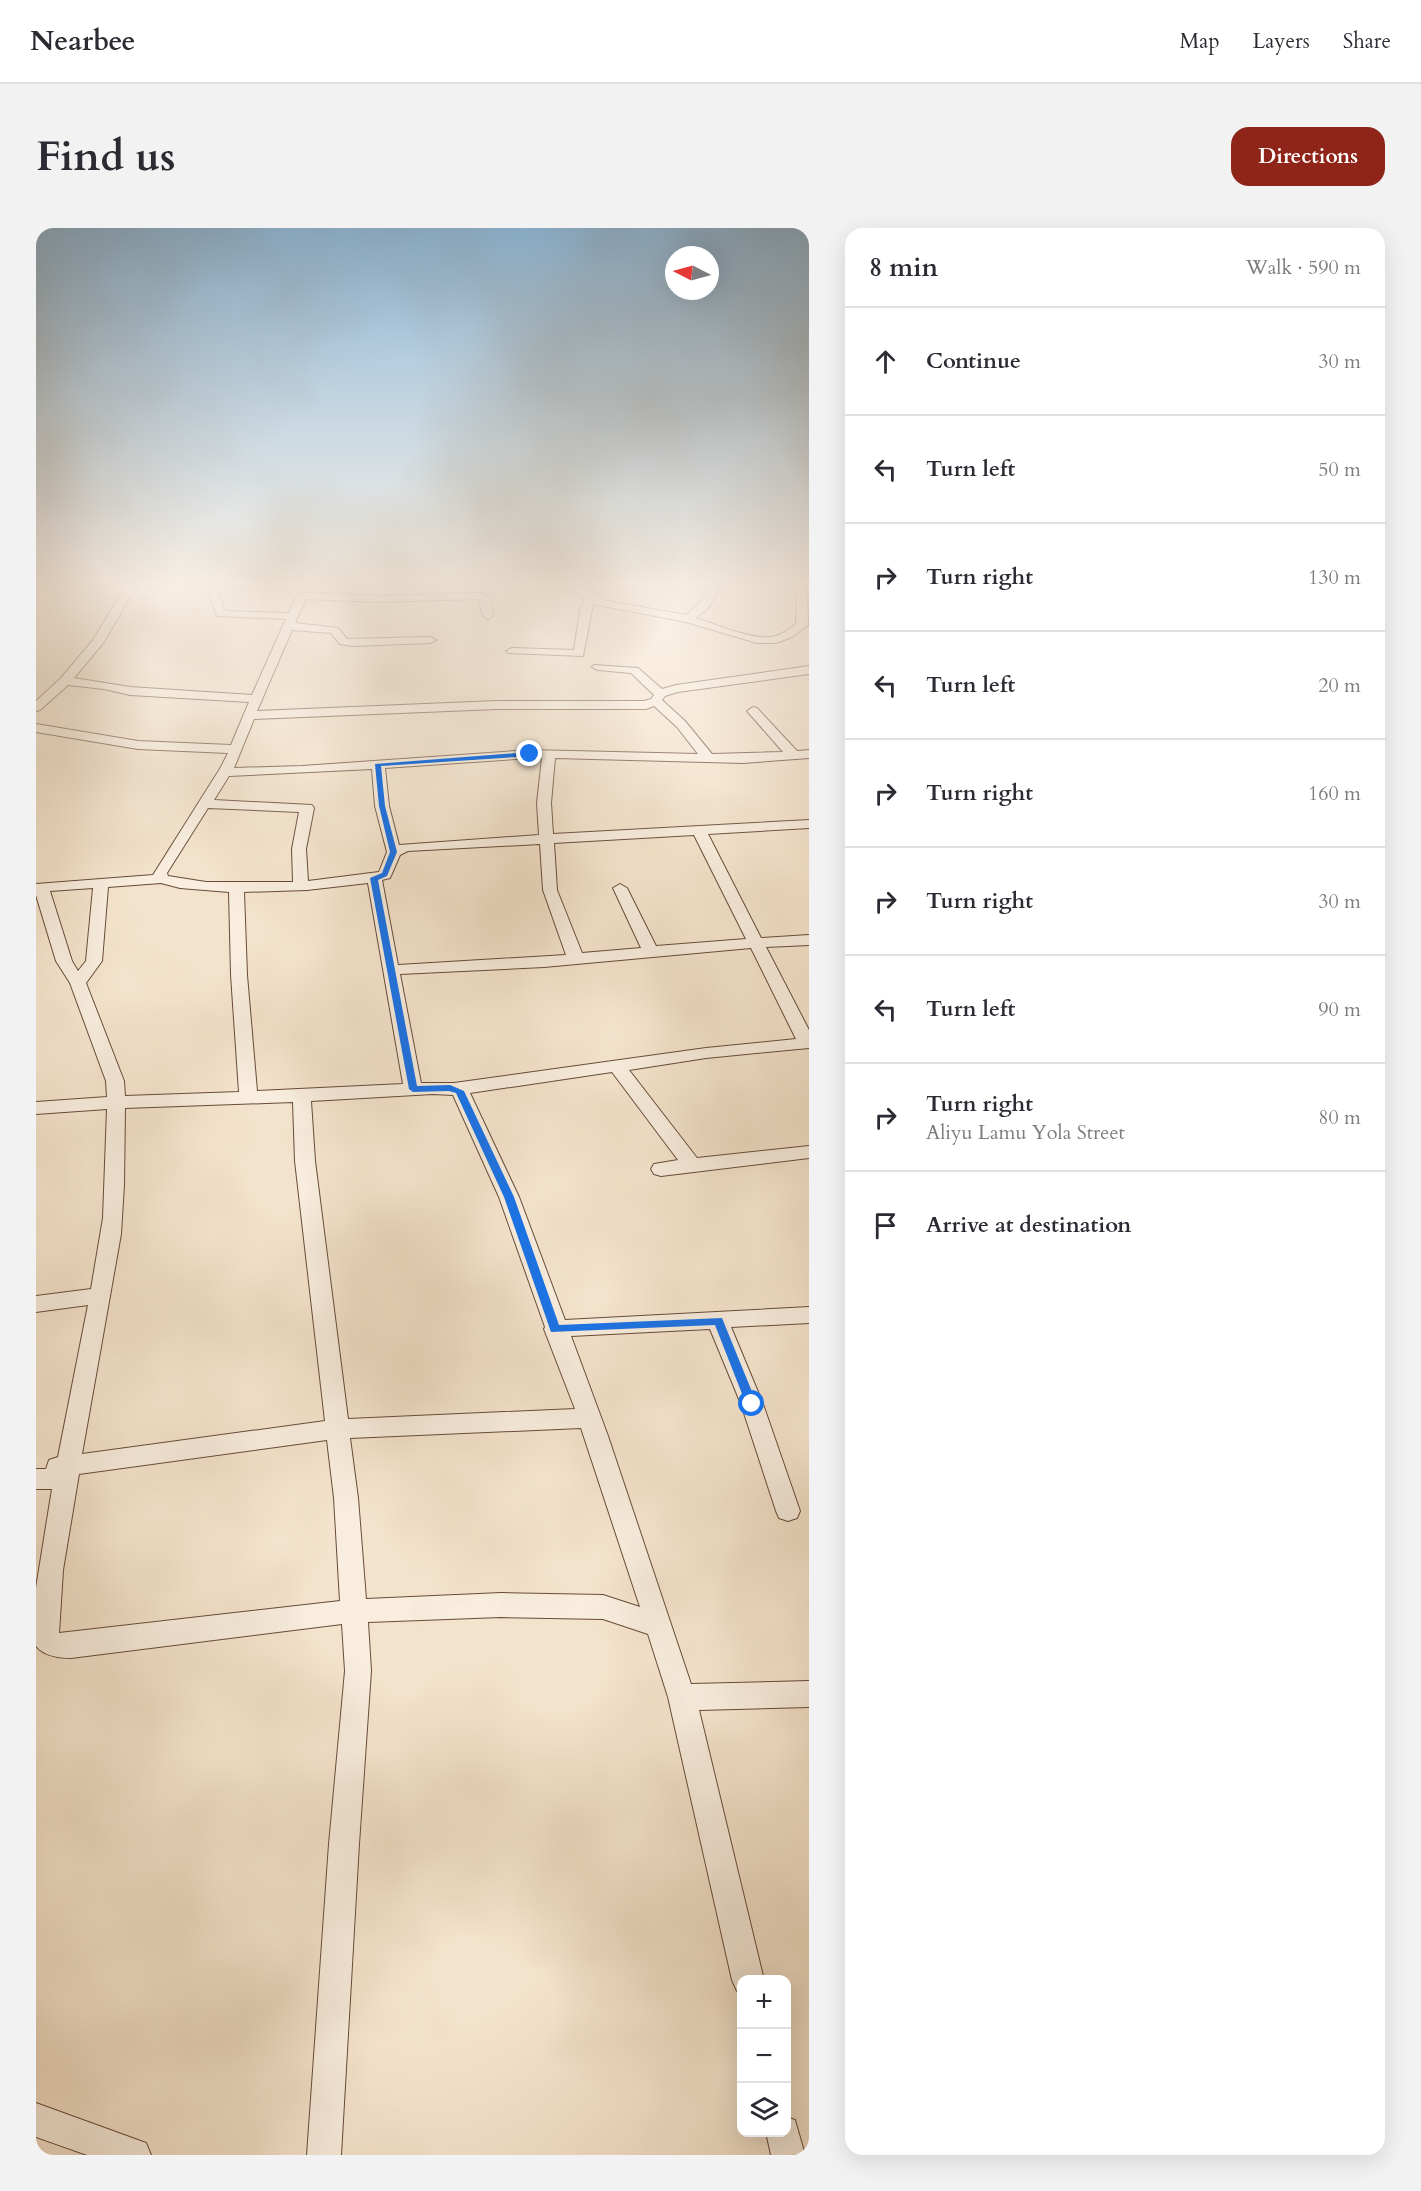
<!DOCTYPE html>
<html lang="en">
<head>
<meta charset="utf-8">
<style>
  :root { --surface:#fff; --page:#f2f2f3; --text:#2b2b33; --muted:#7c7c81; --line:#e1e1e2; --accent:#8f2418 }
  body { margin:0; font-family:Cardo,serif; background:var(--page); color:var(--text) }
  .controls { position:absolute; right:18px; bottom:18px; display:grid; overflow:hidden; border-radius:12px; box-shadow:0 6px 24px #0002 }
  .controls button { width:54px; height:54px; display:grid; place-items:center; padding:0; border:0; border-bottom:2px solid var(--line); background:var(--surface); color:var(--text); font:30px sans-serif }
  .compass { position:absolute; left:629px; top:18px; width:54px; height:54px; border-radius:50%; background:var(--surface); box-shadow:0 6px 24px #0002; rotate:276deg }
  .stop { position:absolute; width:18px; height:18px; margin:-14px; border:4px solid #1a73e8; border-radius:50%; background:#fff }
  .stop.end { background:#1a73e8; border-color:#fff; box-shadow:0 2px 6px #0008 }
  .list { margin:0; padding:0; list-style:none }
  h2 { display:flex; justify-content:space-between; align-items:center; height:78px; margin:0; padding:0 24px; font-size:26px }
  h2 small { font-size:20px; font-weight:400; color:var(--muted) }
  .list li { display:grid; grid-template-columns:39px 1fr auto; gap:18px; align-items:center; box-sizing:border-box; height:108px; padding:0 24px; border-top:2px solid var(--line) }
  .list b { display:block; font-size:22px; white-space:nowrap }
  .list p { margin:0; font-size:20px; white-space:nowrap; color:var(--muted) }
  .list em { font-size:20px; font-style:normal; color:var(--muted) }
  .icon { flex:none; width:33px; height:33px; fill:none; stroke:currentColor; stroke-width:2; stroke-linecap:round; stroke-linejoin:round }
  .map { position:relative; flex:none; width:773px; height:1927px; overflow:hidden; border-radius:18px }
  header { display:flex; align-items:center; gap:36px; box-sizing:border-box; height:84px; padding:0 30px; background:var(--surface); border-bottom:2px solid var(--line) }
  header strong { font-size:28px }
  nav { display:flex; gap:33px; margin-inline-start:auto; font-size:21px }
  .intro { display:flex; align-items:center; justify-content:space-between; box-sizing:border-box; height:144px; padding:0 36px }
  h1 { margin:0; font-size:42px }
  .button { padding:15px 27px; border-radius:18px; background:var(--accent); color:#fff; font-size:21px; font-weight:700 }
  main { display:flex; gap:36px; padding:0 36px }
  aside { flex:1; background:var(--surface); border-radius:18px; box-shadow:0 6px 24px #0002 }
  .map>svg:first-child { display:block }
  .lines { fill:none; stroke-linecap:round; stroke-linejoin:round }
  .minor-casing { stroke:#674b38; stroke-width:2 }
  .minor { fill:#f8edde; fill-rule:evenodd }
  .route { fill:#1a73e8 }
</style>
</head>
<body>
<header>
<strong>Nearbee</strong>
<nav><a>Map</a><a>Layers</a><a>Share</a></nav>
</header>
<div class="intro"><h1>Find us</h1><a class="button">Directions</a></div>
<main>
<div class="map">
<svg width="773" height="1927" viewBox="0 0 773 1927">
  <rect width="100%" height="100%" fill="#f4e3cc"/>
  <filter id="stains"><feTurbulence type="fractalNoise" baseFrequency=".00333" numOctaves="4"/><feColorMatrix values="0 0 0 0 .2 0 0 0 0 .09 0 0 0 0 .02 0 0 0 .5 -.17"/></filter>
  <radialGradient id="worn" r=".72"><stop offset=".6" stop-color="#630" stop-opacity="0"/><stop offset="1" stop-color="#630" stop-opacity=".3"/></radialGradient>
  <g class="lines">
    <g class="minor-casing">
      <path id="minor" d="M93,353H103L68,414L38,450L94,459L216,467L250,391L181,388L173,366V353H183V366L189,383L253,385L268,353H278L273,365L343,368L443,365L454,370L457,388L452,391L447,388L442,371L343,374L270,371L259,395L302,400L311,411L394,409L400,412L394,415L317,418L304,416L295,405L256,402L221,483L461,473H608L615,471L618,467L595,445L562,442L556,439L558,437L602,440L626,461L640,457L773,438V446L642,464L629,468L626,472L649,493L676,526L747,524L711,483L717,479L721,480L761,523L773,522V530L707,535L519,530L515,575L517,606L773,592V600L672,606L725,710L773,707V717L730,719L773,802V820L670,830L593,842L661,930L773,918V930L625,948L618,946L615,941L618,936L642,932L576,844L434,865L483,969L529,1092L773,1079V1095L695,1099L727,1176L764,1283L761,1290L752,1293L743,1290L740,1283L705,1176L674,1101L535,1108L572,1208L655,1456L773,1453V1479L663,1482L728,1752H706V1765L701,1763L696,1752L632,1469L612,1406L567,1391L465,1389L332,1394L335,1443L323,1616L305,1927H271L293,1616L309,1443L306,1396L35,1430C22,1430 8,1428 0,1418V1360L16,1261H0V1241H10L13,1232L22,1229L52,1077L0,1084V1068L55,1061L67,990L71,881L0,886V874L71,869L70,853L34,755L20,733L0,667V656L117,647L185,539L192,525L102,521L0,504V496L102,513L195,517L213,474L94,467L68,461L32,457L4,482L0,483V473L25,450L57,412ZM618,478L641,499L662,526L494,522L266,538L198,540L218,491L461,481H610ZM494,530H506L501,575L503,607L363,617L353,578L349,540ZM336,541L339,578L351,624L343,644L272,653L270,621L278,580L276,577L178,572L193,548ZM172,580L263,584L256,621L257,654H170L132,648L131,645ZM658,607L710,711L620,718L591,660L584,656L577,660L605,720L546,725L521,662L518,615ZM504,616L507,662L530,727L362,737L346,652L354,650L364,627L372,623ZM125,655L144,660L193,664L195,747L203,864L89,868L88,853L50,755L66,733L72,659ZM332,655L367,856L221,863L211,747L208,664L271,662ZM57,660L50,733L42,743L36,733L14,663ZM715,720L760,811L670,820L418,855H385L364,746L508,739ZM397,866L417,867L463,969L509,1099L508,1101L539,1181L312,1191L279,933L275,873ZM257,874L259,933L289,1193L46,1226L85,1006L88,957L89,880ZM545,1200L604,1379L567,1367L465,1365L330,1371L322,1270L314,1210ZM291,1212L298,1270L304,1373L23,1405L27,1342L43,1246Z
        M517,353H530L552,362L567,353H579L559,367L566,372L650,387L664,375L676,353H686L673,379L660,390C679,396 716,412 735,409C745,408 753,401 760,396L761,359L758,353H768L771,359L772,397L756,409L740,415H721L650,394L557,376L547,428L472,425L470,423L476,420L538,422L544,382L549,370Z
        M0,1875L110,1915L115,1927H51L0,1909Z
        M750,1889L759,1892L769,1927H735L730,1904H750Z"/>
    </g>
    <use href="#minor" class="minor"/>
  </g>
  <linearGradient id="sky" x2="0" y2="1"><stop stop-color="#8cb7d9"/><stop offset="0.57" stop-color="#faf2e8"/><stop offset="1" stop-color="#faf2e8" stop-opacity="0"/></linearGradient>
  <rect width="773" height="622" fill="url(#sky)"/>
  <path class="route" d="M494,524L496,528L345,538L349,578L361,624L351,648L342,652L381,858L414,857L428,863L478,969L523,1097L686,1090L721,1176L720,1180L716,1181L710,1176L679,1097L515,1104L468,969L420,865L413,863L377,864L373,861L334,650L346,645L354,624L343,578L339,536Z"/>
  <rect width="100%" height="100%" filter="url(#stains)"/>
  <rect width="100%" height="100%" fill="url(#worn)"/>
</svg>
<div class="controls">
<button>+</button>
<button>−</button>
<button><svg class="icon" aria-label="layers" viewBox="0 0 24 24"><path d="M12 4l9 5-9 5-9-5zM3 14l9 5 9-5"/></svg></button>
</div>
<svg class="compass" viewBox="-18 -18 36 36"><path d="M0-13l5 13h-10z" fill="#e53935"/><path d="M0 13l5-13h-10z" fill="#7c7c81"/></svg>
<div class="stop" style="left:716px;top:1176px"></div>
<div class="stop end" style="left:494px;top:526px"></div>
</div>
<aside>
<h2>8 min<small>Walk · 590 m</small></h2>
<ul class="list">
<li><svg class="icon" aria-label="ahead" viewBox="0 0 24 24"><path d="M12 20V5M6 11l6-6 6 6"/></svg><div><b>Continue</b></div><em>30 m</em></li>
<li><svg class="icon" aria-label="left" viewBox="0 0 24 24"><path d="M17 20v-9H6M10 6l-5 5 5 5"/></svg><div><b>Turn left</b></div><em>50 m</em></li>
<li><svg class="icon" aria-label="right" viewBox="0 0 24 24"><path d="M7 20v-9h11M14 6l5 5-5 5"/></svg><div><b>Turn right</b></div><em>130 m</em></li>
<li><svg class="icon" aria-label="left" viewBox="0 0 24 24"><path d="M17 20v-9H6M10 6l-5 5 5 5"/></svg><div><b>Turn left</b></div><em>20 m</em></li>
<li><svg class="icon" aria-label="right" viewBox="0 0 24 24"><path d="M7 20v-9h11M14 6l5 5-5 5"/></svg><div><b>Turn right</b></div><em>160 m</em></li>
<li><svg class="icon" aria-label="right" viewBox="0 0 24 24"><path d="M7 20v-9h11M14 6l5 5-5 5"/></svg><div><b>Turn right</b></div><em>30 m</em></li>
<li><svg class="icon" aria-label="left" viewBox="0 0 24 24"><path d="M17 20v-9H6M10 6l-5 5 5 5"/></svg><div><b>Turn left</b></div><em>90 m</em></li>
<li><svg class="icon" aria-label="right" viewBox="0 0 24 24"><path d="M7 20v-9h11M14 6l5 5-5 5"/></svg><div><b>Turn right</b><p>Aliyu Lamu Yola Street</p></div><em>80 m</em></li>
<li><svg class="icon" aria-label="arrive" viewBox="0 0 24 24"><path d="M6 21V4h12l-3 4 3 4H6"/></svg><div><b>Arrive at destination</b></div></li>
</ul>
</aside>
</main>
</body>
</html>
